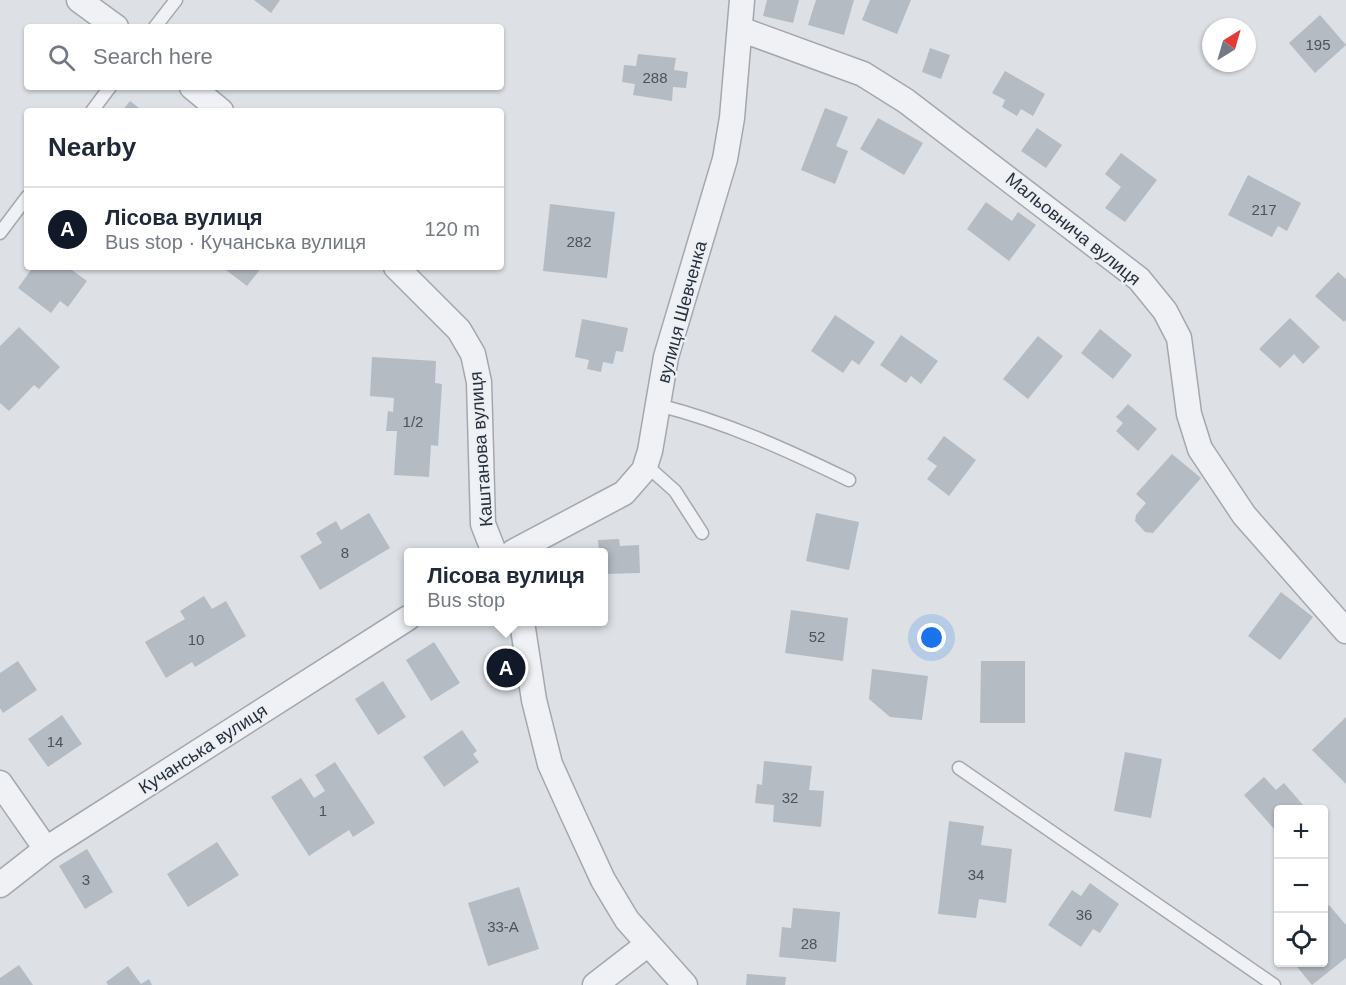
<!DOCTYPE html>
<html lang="en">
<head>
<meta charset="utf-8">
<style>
  :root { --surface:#fff; --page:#f2f2f3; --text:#1f2937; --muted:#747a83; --line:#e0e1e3; --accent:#111827 }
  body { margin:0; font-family:Helvetica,sans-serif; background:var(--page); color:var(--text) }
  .controls { position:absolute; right:18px; bottom:18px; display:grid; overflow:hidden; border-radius:6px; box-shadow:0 2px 4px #0004 }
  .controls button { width:54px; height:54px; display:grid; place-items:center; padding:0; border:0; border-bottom:2px solid var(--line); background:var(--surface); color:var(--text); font:30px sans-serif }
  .compass { position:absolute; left:1202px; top:18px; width:54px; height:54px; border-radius:50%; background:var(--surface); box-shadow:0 2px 4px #0004; rotate:37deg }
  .you { position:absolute; left:932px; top:638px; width:21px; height:21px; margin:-15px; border:4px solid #fff; border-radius:50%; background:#1a73e8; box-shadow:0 0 0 9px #1a73e833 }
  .badge { display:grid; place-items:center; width:39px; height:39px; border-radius:50%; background:var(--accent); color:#fff; font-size:20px; font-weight:700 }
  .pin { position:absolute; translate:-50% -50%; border:3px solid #fff; box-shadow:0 2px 6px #0006 }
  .popup { position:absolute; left:404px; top:548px; width:204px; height:78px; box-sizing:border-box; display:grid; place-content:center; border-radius:6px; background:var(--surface); filter:drop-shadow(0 2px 4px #0005); font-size:20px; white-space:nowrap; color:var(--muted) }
  .popup b { font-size:22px; color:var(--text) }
  .popup::after { content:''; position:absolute; left:50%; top:100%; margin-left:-12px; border:12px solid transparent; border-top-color:var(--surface) }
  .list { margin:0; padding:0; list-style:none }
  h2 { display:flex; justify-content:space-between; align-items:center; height:78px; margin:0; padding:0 24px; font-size:26px }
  h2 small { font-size:20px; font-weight:400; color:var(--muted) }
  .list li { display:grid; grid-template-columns:39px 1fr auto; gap:18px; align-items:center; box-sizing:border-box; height:84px; padding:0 24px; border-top:2px solid var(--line) }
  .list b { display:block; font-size:22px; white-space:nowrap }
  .list p { margin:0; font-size:20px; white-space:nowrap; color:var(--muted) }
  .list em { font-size:20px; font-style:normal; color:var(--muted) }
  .icon { flex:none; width:33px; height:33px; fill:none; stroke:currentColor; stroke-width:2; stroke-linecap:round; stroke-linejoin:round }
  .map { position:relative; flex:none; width:1346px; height:985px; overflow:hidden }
  .search { position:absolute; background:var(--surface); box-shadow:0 2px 4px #0004; left:24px; top:24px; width:480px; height:66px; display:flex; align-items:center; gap:15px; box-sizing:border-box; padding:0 21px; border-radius:6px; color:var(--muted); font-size:22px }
  .panel { position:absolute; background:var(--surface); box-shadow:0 2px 4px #0004; left:24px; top:108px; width:480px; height:162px; border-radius:6px }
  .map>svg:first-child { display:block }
  .building { fill:#b4bbc2 }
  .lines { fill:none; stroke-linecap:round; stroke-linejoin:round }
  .service-casing { stroke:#a3a8b0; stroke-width:15 }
  .minor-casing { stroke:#a3a8b0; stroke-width:27 }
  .service { stroke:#eff1f4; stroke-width:12 }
  .minor { stroke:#eff1f4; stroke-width:24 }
  .labels { text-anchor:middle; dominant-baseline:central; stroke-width:4.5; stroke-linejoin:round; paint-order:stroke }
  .number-label { font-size:15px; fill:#4a535e }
  .street-label { font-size:18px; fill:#27303c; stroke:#ecf0f4 }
</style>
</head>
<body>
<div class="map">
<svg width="1346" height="985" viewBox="0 0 1346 985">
  <rect width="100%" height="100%" fill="#dde1e6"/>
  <path class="building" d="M254,0H280L271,13Z
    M767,0H799L793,23L763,16Z
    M816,0H854L844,35L808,25Z
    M870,0H911L897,34L862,20Z
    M1320,15L1346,45L1315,73L1289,43Z
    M930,48L950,55L941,79L922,72Z
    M638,54L676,58L674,70L688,72L686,88L673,87L672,101L633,95L635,84L622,82L624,65L636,66Z
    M1005,71L1045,94L1033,116L1021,109L1017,116L1002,107L1005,100L992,93Z
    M130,101L143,111H122Z
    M825,108L848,117L836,146L848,151L835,184L801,170Z
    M878,118L923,143L904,175L860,149Z
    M1037,128L1062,145L1046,168L1021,151Z
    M1121,153L1157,180L1125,222L1105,208L1121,187L1105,174Z
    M1248,175L1301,203L1287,231L1278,226L1272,237L1228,215Z
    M986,202L1012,221L1018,212L1036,225L1009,261L967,229Z
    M550,204L615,212L607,278L543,271Z
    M33,267H68L87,281L68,307L60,301L51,313L18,288Z
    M222,267H262L247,286Z
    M1338,272L1346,279V320L1344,322L1315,296Z
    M835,315L875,342L859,365L852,360L843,373L811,351Z
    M1290,318L1320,347L1303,364L1294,354L1280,368L1259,349Z
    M582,319L628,328L623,352L616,351L613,364L603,362L601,372L587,369L589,360L575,357Z
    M19,327L60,367L39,389L34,385L9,411L0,403V346Z
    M1100,329L1132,355L1113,379L1081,353Z
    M901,335L938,361L921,384L911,376L906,383L880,365Z
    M1038,336L1063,356L1028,399L1003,379Z
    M372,357L436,361L435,383L442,384L438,446L431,445L429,477L394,475L397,431H386L388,411L393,412L394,398L370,396Z
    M1128,404L1157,429L1138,451L1116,431L1123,423L1116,417Z
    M944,436L976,460L949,496L927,479L937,466L927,459Z
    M1172,454L1201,478L1153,533L1145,532L1135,521L1136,515L1146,503L1136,494Z
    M369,513L390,548L320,590L300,556L322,543L316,533L336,521L341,530Z
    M816,513L859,522L849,570L806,561Z
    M619,539L620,546L639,545L640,573L604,574V552H599L598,540Z
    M1281,592L1313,617L1280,660L1248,636Z
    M204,596L212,609L226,601L246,636L195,667L192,662L166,678L145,642L185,619L180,611Z
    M791,610L848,618L843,661L785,653Z
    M434,642L460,683L431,701L406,660Z
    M18,661L37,690L3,713L0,708V673Z
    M981,661H1025V723H980Z
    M872,669L928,676L922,720L890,717L869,699Z
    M383,681L406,717L378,735L355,699Z
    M62,715L82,744L48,767L28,739Z
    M1346,717V784L1312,750Z
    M462,730L477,751L473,754L479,762L444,787L423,757Z
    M1125,752L1162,759L1151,818L1114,811Z
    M764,761L812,766L809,790L824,791L821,827L773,822L774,805L755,803L757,784L762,785Z
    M335,762L375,823L353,837L349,830L309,856L271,797L301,778L314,798L325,791L315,775Z
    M1264,777L1276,790L1284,783L1304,806L1300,810H1278V828L1276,831L1244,795Z
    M949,821L984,826L981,845L1012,849L1006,903L979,899L976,918L938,914Z
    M217,842L239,875L188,907L167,874Z
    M87,849L113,892L85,909L59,866Z
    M1090,883L1119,904L1100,933L1093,929L1081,947L1048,925L1072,890L1081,896Z
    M519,887L539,949L488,966L468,903Z
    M1329,905L1346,925V958L1312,985L1293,962H1324V910Z
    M793,908L840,912L836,962L779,957L782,927L791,928Z
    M19,965L33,985H0V978Z
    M128,966L141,984L149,979L152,985H108L106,982Z
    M747,974L786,977L785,985H746Z"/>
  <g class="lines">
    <g class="service-casing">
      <path id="service" d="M155,27L176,0
        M92,111L110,87
        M0,233L27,197
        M658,405C726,422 787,450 849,480
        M646,465L675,491L702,533
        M959,768L1274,985"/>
    </g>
    <g class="minor-casing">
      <path id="minor" d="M79,0L116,27
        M740,29L863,74L906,101L1139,279L1165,311L1179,338L1189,414L1200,449L1244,515L1346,631
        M192,87L221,111
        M396,267L459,330L473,354L479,382L483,524L494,552
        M513,552L624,493L644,470L650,451L666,357L725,159L732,118L742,0
        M522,622L534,700L550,764L573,815L603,880L627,920L685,985
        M0,783L46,849
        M0,885L46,849L408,618
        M595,985L648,944"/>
    </g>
    <use href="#service" class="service"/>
    <use href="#minor" class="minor"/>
  </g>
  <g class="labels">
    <g class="number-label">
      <text x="1318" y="44">195</text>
      <text x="655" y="77">288</text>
      <text x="1264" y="209">217</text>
      <text x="579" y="241">282</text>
      <text x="413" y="421">1/2</text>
      <text x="345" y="552">8</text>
      <text x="817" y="636">52</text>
      <text x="196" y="639">10</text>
      <text x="55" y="741">14</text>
      <text x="790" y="797">32</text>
      <text x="323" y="810">1</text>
      <text x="976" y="874">34</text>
      <text x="86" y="879">3</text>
      <text x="1084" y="914">36</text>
      <text x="503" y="926">33-А</text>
      <text x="809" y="943">28</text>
    </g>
    <g class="street-label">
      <text transform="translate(1073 229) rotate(39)">Мальовнича вулиця</text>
      <text transform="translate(682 312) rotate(-75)">вулиця Шевченка</text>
      <text transform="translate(481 449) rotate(-94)">Каштанова вулиця</text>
      <text transform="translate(203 749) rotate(-33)">Кучанська вулиця</text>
    </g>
  </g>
</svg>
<div class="controls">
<button>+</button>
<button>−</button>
<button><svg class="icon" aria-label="locate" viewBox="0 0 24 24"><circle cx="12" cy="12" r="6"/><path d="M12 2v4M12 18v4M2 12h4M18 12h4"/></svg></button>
</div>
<svg class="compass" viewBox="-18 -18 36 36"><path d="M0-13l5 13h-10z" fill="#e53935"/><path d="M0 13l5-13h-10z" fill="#747a83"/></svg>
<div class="you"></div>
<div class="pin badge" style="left:506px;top:668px">A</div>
<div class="popup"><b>Лісова вулиця</b>Bus stop</div>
<div class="search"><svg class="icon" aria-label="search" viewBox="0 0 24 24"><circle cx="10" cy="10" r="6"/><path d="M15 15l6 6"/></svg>Search here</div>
<section class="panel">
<h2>Nearby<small></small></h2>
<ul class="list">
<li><span class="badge">A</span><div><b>Лісова вулиця</b><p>Bus stop · Кучанська вулиця</p></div><em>120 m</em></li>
</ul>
</section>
</div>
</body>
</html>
